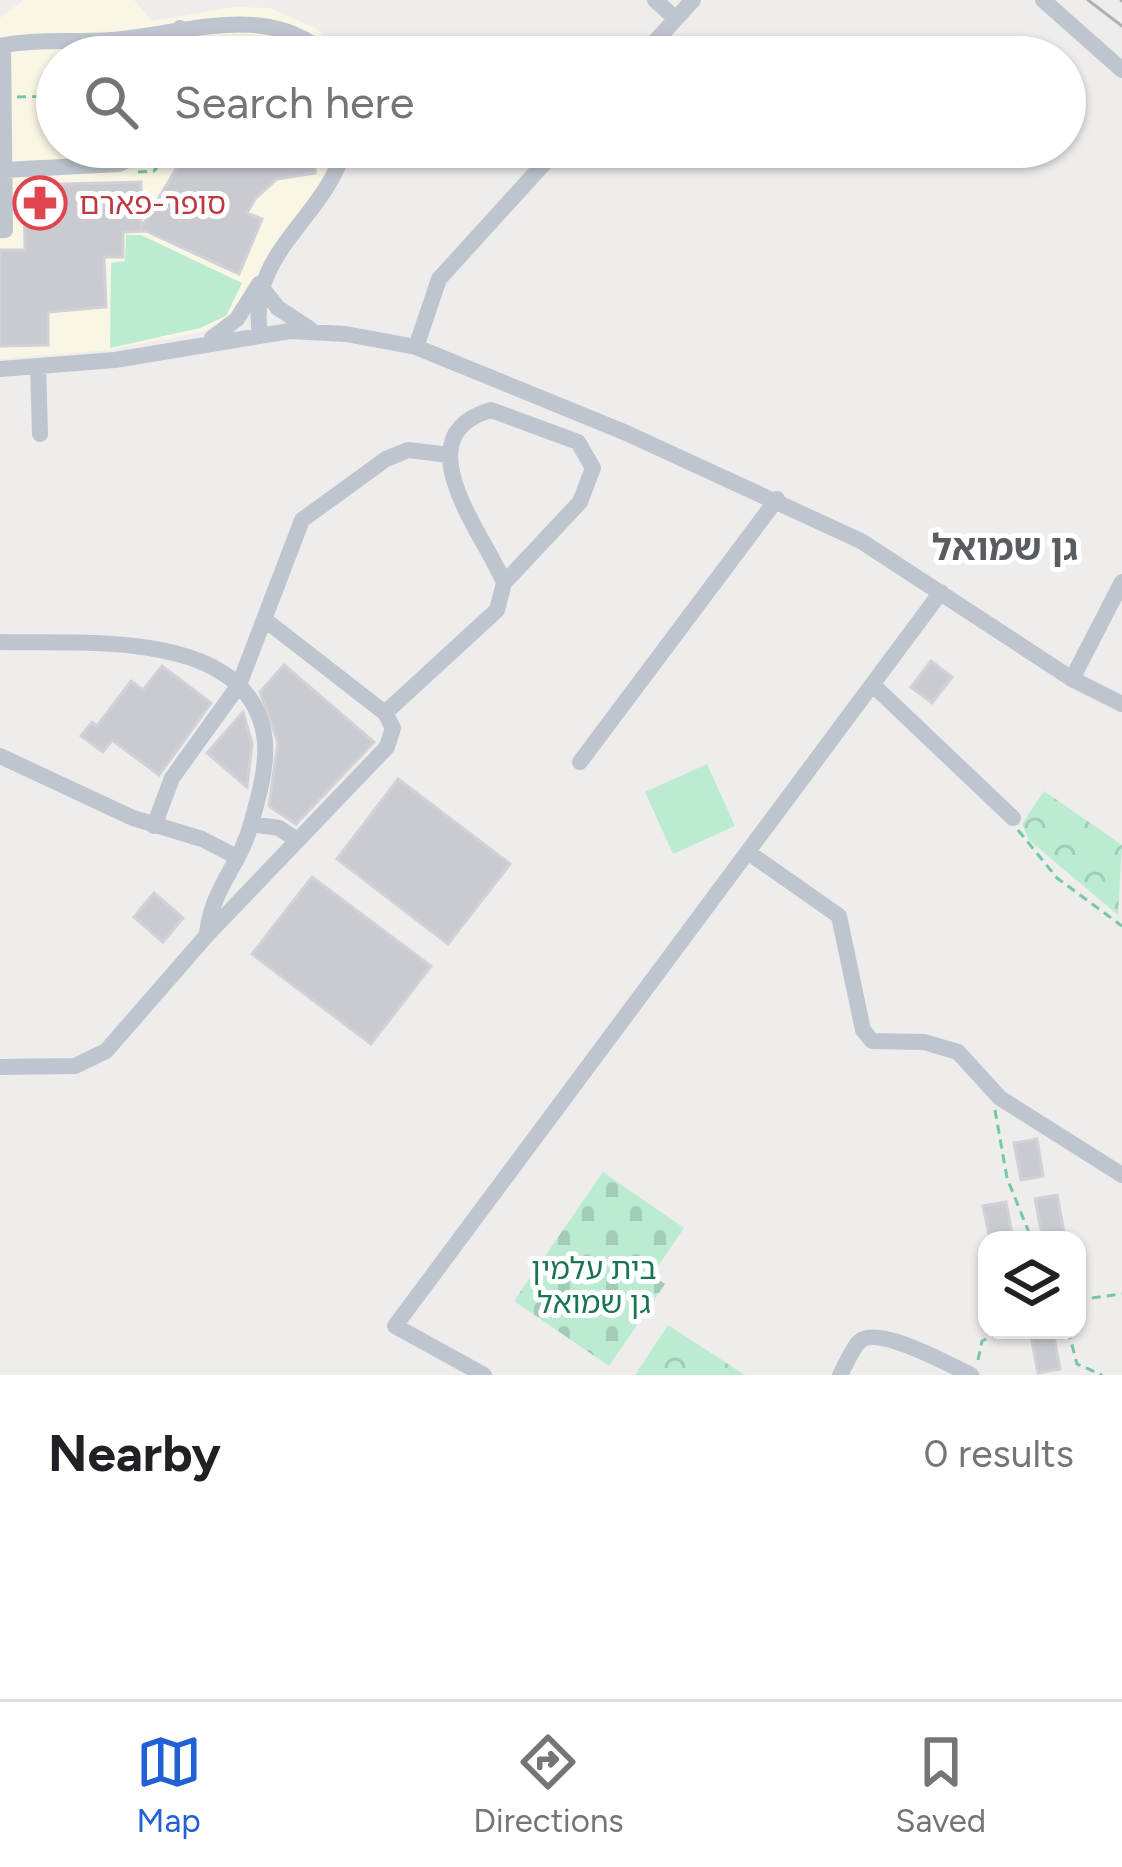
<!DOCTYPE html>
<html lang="en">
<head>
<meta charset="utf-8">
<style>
  :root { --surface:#fff; --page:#f6f6f6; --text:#202124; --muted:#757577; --line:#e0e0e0; --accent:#2160d5 }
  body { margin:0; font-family:Figtree,"Noto Sans Hebrew",sans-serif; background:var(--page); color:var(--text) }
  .controls { position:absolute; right:36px; bottom:36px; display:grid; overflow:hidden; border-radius:24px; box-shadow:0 3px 9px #0004 }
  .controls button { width:108px; height:108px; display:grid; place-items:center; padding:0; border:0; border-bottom:3px solid var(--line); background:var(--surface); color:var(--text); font:60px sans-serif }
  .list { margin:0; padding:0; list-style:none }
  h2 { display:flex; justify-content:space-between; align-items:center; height:156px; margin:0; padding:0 48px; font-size:51px }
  h2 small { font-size:39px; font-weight:400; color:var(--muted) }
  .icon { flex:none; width:66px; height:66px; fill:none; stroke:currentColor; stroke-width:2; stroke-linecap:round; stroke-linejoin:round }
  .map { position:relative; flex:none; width:1122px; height:1375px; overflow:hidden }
  .search { position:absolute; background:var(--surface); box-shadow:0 3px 9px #0004; left:36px; right:36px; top:36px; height:132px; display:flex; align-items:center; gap:30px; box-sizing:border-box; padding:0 42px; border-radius:66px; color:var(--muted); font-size:45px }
  .sheet { height:324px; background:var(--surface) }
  nav { display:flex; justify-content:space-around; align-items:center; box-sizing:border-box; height:168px; border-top:3px solid var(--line); background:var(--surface); font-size:33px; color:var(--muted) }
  nav a { display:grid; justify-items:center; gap:6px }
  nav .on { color:var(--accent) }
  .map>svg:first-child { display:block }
  .commercial { fill:#faf6e5 }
  .grass { fill:#bbecd2 }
  .cemetery { fill:url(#cemetery-stones) }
  .park { fill:url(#park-crowns) }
  .building { fill:#cacbd1; stroke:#d0d2d8; stroke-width:3 }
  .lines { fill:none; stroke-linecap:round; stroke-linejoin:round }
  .path { stroke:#75c8a6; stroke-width:3; stroke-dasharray:9 6; stroke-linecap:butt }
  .minor { stroke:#bec5ce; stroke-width:16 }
  .rail { stroke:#afb1b7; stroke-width:3 }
  .labels { text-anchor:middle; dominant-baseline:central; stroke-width:10; stroke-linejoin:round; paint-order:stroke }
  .health-label { font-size:30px; fill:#be3a42; stroke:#fff; text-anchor:start }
  .park-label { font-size:30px; fill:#1a7650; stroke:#fff }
  .quarter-label { font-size:36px; font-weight:bold; fill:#595c61; stroke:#fff }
</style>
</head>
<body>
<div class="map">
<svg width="1122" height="1375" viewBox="0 0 1122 1375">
  <defs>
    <pattern id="cemetery-stones" width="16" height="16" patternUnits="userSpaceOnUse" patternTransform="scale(3)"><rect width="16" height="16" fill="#bbecd2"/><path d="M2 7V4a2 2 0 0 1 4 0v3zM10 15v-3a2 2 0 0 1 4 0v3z" fill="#a2ccb7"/></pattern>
    <pattern id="park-crowns" width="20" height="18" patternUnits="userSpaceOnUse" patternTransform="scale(3)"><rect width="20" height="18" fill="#bbecd2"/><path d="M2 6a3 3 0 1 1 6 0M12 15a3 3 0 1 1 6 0" fill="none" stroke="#a2ccb7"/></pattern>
  </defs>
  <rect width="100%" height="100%" fill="#efecec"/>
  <path class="commercial" d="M24,0H134L152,21L234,7L269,8L314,27L339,48L343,57H57V147H350L346,160L227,318L202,332L108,350L0,359V18Z"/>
  <path class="grass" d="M126,235H141L242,283L226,316L200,328L110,348L111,263L125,261Z
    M707,764L735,826L673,854L645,792Z"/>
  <path class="cemetery" d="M603,1172L684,1228L652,1275L665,1284L609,1366L514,1301Z"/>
  <path class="park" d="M1044,791L1122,845L1118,915L1029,840L1022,824Z
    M668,1325L745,1375H635Z"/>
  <path class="building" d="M189,147H315V173L277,179L255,199L247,213L262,219L239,274L146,231L123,232V257H104L106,307L48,312V345L0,346V250H25L24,185L141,182V228Z
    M931,661L952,677L932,703L911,687Z
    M284,665L374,742L296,824L269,806L278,742L260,692Z
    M162,666L211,703L159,775L112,740L103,752L81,736L92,722L97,726L131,681L143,690Z
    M243,712L252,744L247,787L207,753Z
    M398,779L510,864L448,944L337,859Z
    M312,877L431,966L371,1044L252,954Z
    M154,893L183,918L163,942L134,917Z
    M1037,1139L1043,1176L1021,1180L1014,1143Z
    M1057,1195L1064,1232L1042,1236L1035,1199Z
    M1006,1202L1013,1239L990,1240L983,1206Z
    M1053,1332L1060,1369L1038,1373L1031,1336Z"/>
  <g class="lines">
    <path class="path" d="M17,97L57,96
      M138,172L154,171L160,163
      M1018,830L1057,878L1122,926
      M995,1110L1007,1178L1032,1240
      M1077,1300L1122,1294
      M1068,1330L1077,1364L1102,1375
      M978,1360L982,1341L1006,1330"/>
    <path class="minor" d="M655,0L676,19
      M1043,0L1122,70
      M180,28L184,57
      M0,46C36,38 75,43 111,40C187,34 268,0 329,57
      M641,57L693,0
      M5,170L119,164L155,147
      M0,230H5L3,46
      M260,334C247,251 324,221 345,147
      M212,338L237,319L259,284L278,308L310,329
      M416,347L439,279L559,147
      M38,366L40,434
      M0,369L115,360L290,331L346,334L416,347L624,432L861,541L1072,679L1122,704
      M0,642C82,644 254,627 265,742C267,768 258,799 251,824C240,866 213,885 207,933
      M1072,679L1122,582
      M873,685L1013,818
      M385,713L497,610L504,583C485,535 401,436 491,410L578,442L593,468L580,502L504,583
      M0,756L133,818L202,839L237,857
      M580,762L777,499
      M251,824L279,828L297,840
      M154,826L172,778L239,685L302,520L386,459L408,450L450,455
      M749,853L839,916L863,1030L872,1041L924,1042L958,1052L1000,1098L1122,1175
      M0,1067L75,1066L106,1051L207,935L387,747L393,728L385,713L264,619
      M484,1375L395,1326L941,592
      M840,1375C846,1365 852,1348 860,1341C879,1325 950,1365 971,1375"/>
    <path class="rail" d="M1088,0L1122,26
      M1121,0L1122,1"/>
  </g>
  <defs>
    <g id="pharmacy-ring" transform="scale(2.7)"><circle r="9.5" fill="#fff" stroke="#e0444e" stroke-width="1.5"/><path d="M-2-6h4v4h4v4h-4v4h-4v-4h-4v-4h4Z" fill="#e0444e"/></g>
  </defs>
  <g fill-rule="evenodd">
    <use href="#pharmacy-ring" x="40" y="203"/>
  </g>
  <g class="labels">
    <g class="health-label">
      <text x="79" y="203">סופר-פארם</text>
    </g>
    <g class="park-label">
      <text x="594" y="1268">בית עלמין<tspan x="594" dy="34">גן שמואל</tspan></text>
    </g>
    <g class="quarter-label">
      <text x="1005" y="547">גן שמואל</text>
    </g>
  </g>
</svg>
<div class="controls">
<button><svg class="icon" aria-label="layers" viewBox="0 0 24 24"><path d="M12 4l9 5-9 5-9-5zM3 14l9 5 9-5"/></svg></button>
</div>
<div class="search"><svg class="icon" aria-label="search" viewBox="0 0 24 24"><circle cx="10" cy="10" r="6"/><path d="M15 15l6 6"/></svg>Search here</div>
</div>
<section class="sheet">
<h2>Nearby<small>0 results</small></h2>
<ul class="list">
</ul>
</section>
<nav>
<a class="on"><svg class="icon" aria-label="map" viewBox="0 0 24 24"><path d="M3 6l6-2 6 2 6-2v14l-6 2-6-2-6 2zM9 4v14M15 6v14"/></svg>Map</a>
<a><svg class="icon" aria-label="directions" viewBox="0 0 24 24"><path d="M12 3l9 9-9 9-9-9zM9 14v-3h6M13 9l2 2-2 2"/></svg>Directions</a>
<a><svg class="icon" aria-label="saved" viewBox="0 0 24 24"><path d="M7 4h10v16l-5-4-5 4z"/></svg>Saved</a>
</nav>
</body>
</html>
